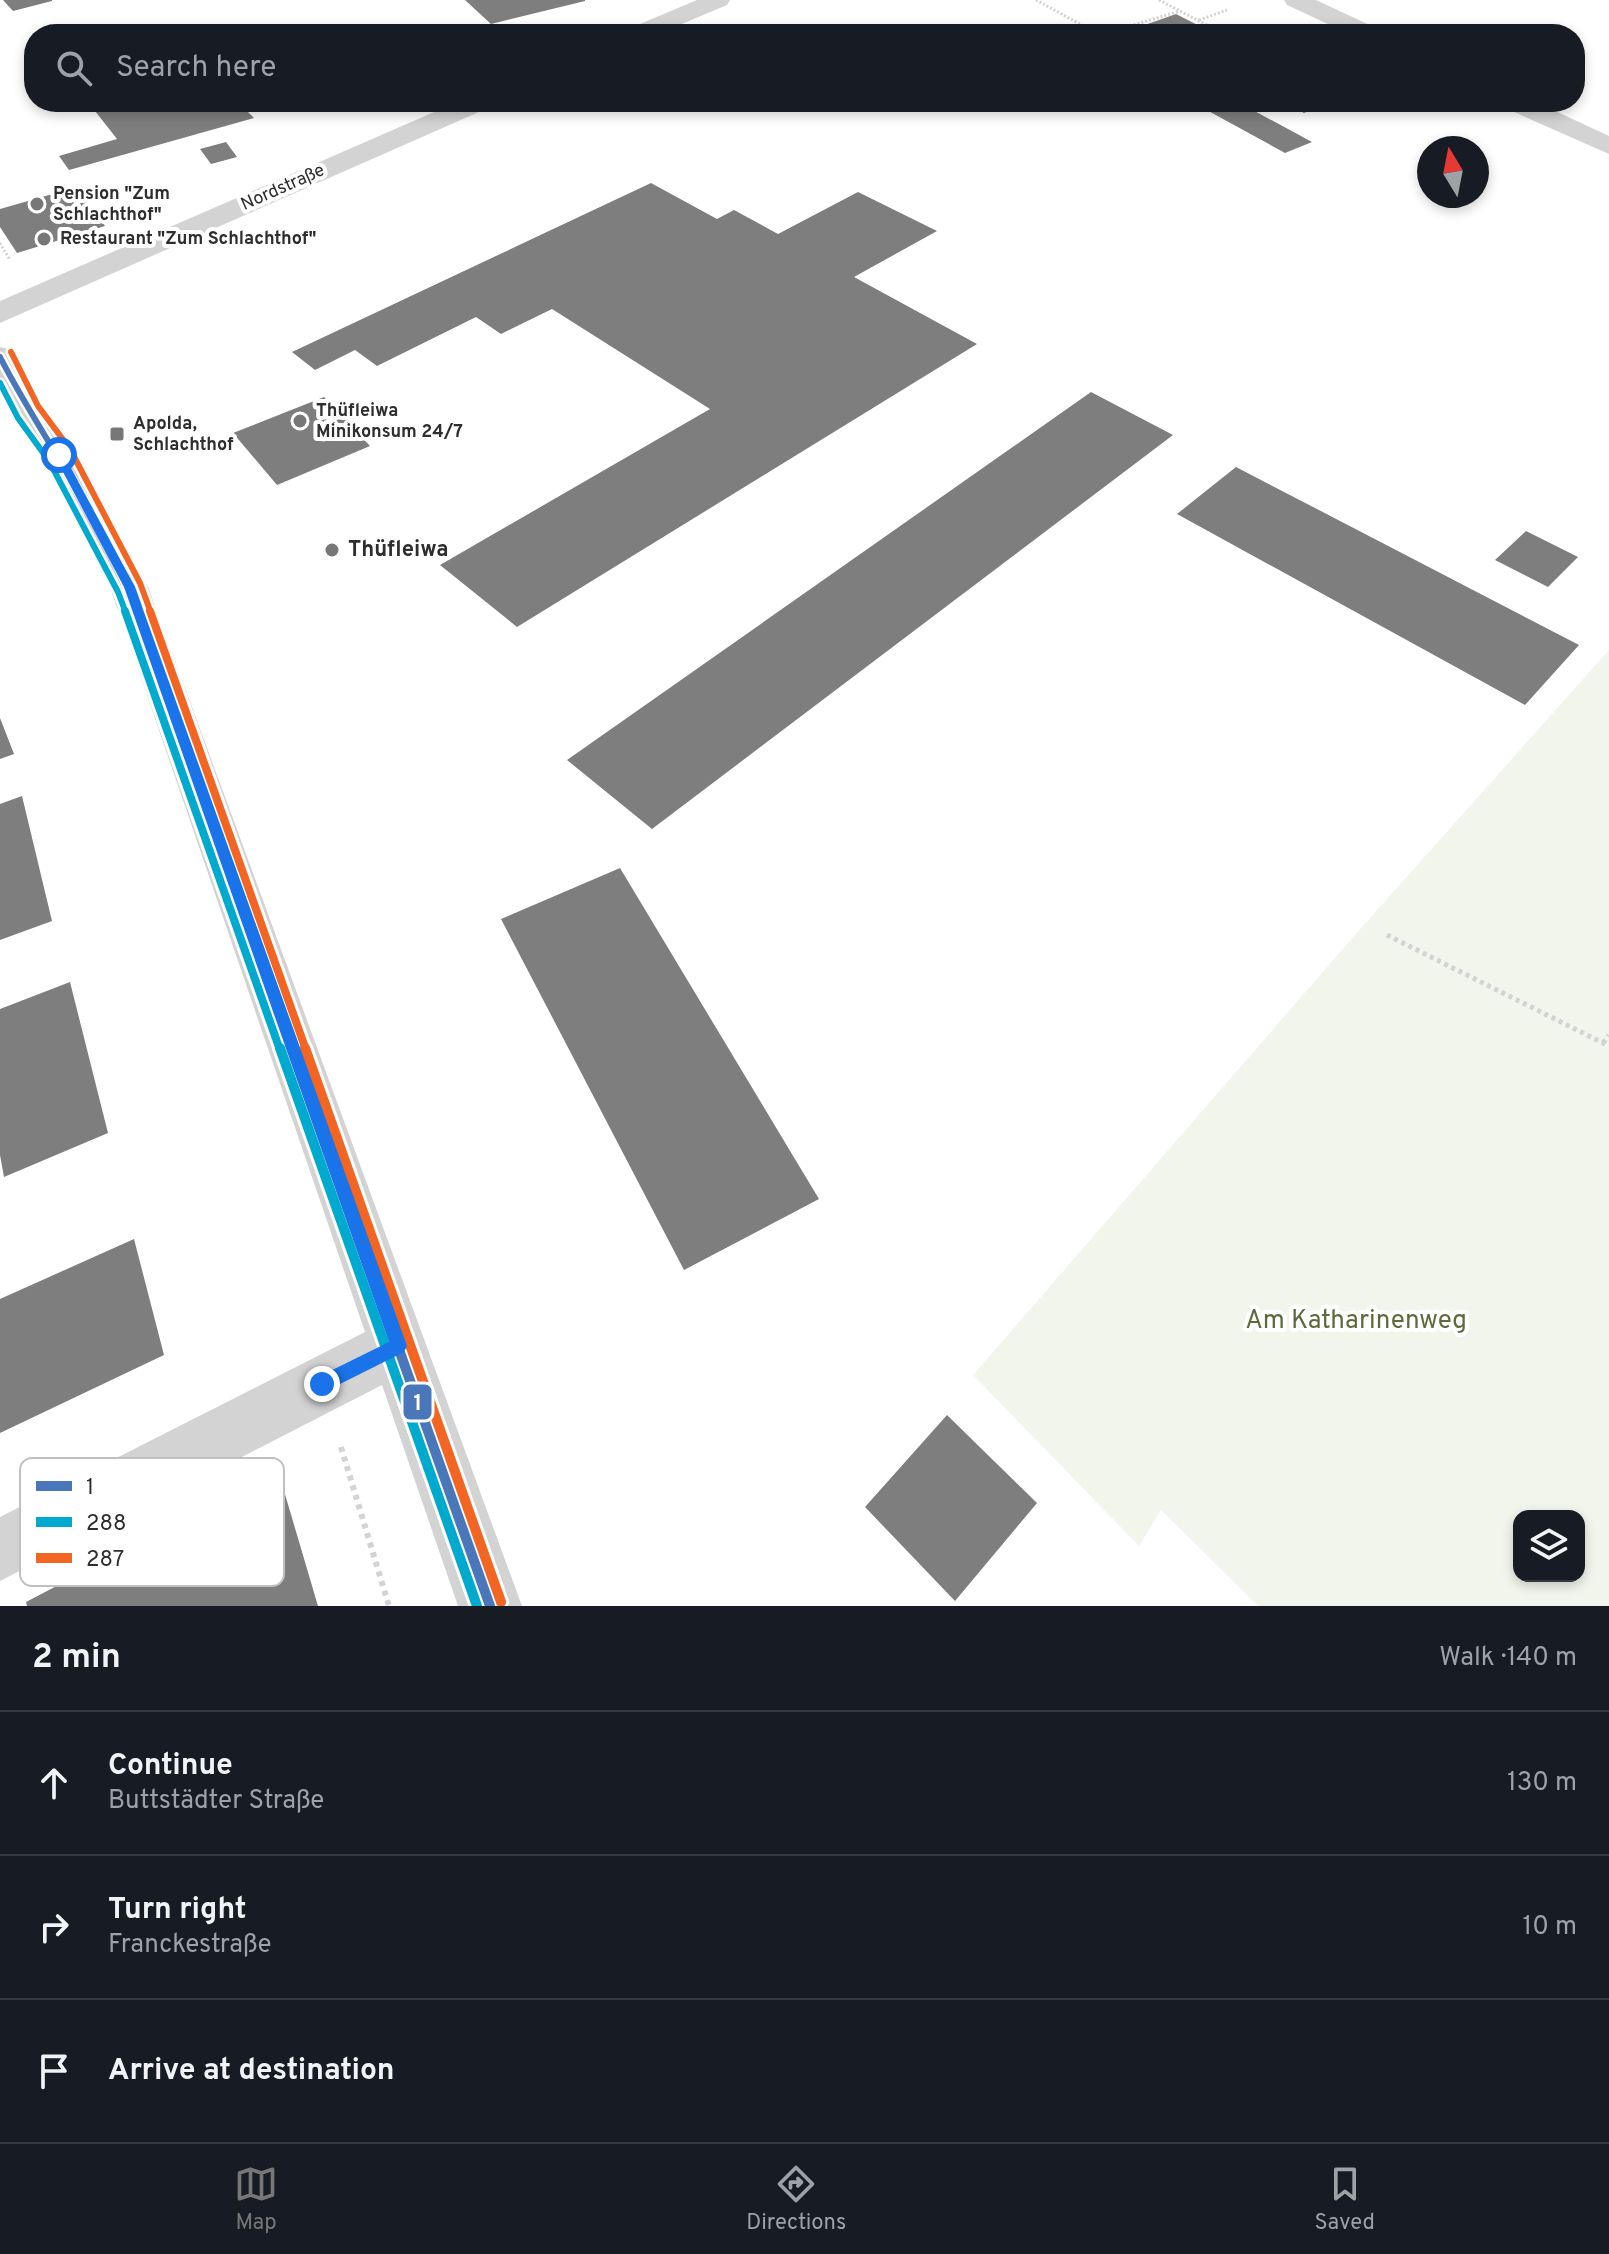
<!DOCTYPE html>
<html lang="en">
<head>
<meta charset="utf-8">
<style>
  :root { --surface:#171b24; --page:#20242c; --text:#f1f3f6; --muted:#9ea1a6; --line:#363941; --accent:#777 }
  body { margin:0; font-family:Overpass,sans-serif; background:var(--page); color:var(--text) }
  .controls { position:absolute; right:24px; bottom:24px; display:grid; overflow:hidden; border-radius:16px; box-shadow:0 4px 12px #0003 }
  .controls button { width:72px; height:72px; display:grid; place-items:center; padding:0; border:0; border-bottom:2px solid var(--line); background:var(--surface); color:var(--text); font:40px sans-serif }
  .compass { position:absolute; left:1417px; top:136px; width:72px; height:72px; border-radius:50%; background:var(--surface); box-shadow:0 4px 12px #0003; rotate:350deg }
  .stop { position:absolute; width:24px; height:24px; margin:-18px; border:6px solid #1a73e8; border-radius:50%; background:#fff }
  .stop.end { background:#1a73e8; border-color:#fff; box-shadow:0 2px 8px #0008 }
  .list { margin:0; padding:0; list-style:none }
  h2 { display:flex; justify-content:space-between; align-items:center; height:104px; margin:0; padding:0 32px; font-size:34px }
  h2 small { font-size:26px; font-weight:400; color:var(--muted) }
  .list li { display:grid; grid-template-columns:52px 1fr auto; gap:24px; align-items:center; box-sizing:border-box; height:144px; padding:0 32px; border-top:2px solid var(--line) }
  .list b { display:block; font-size:30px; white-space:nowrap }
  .list p { margin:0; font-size:26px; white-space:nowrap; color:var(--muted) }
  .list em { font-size:26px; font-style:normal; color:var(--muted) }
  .icon { flex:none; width:44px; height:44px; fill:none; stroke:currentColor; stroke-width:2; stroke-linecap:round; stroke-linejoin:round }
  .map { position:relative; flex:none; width:1609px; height:1606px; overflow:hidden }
  .search { position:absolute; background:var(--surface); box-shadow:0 4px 12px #0003; left:24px; right:24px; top:24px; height:88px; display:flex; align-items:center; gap:20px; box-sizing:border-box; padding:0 28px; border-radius:32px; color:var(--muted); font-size:30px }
  .sheet { height:536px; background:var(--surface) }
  nav { display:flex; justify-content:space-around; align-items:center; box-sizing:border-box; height:112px; border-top:2px solid var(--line); background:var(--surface); font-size:22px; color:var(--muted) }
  nav a { display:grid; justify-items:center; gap:4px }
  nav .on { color:var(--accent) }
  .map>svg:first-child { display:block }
  .green { fill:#f2f5ec; fill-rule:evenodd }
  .building { fill:#7e7e7e }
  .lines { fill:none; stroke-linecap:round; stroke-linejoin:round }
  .path-far2 { stroke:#d3d3d3; stroke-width:3; stroke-dasharray:2 2; stroke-linecap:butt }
  .path-far1 { stroke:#d3d3d3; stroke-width:5; stroke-dasharray:4 4; stroke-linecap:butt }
  .path { stroke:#d3d3d3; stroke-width:6; stroke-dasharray:5 5; stroke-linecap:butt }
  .minor { fill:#d3d3d3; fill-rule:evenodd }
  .bus-1-far2-casing { stroke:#fff; stroke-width:11 }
  .bus-1-far1-casing { stroke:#fff; stroke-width:14 }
  .bus-1-casing { stroke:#fff; stroke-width:16 }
  .bus-2-far2-casing { stroke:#fff; stroke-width:11 }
  .bus-2-far1-casing { stroke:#fff; stroke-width:14 }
  .bus-2-casing { stroke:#fff; stroke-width:16 }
  .bus-3-far2-casing { stroke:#fff; stroke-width:11 }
  .bus-3-far1-casing { stroke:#fff; stroke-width:14 }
  .bus-3-casing { stroke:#fff; stroke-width:16 }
  .bus-1-far2 { stroke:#4a76ba; stroke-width:6 }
  .bus-1-far1 { stroke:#4a76ba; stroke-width:8 }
  .bus-1 { stroke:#4a76ba; stroke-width:10 }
  .bus-2-far2 { stroke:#00a9ce; stroke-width:6 }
  .bus-2-far1 { stroke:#00a9ce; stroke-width:8 }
  .bus-2 { stroke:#00a9ce; stroke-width:10 }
  .bus-3-far2 { stroke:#f26522; stroke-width:6 }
  .bus-3-far1 { stroke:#f26522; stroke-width:8 }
  .bus-3 { stroke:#f26522; stroke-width:10 }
  .route { fill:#1a73e8 }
  .poi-dot { fill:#777; stroke:#fff; stroke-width:3 }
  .labels { text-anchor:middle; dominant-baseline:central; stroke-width:8; stroke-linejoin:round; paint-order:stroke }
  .far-street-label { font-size:18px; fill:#2e2e2e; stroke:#fff }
  .far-poi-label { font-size:18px; font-weight:bold; fill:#2e2e2e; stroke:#fff; text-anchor:start }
  .poi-label { font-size:22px; font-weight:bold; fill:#2e2e2e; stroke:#fff; text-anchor:start }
  .near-park-label { font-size:26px; fill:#5c6a3c; stroke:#fff }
  .key { fill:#fff; stroke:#c0c0c0; stroke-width:2 }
  .key-label { font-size:22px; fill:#2e2e2e }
  .line-badge { stroke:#fff; stroke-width:3 }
  .badge-label { font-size:22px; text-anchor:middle; font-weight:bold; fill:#fff }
</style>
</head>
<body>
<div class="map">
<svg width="1609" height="1606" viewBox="0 0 1609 1606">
  <rect width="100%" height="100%" fill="#fff"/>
  <path class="green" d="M1609,650V1606H1258L1161,1510L1139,1546L973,1375L1354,936ZM1519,1516H1579V1576H1519Z"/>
  <path class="building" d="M3,0H52V1L13,11Z
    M465,0H585V1L491,24Z
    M1176,14L1215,34H1153L1139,27Z
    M88,102H238L254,118L69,170L59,156L117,139Z
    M1192,102H1238L1312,142L1285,153Z
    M1282,102H1332L1304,113Z
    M226,142L237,157L211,164L200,149Z
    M651,183L717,219L734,210L778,234L858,192L937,231L854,277L977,344L517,627L440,565L710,409L552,309L501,334L476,317L377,366L355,350L315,370L292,352Z
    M77,187L105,226L17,253L0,227V209Z
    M1091,392L1173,435L652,829L567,760Z
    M324,397L370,446L277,485L233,433Z
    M1236,467L1579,645L1525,705L1177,514Z
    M1526,531L1578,557L1548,587L1495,560Z
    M0,718L14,754L0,759Z
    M22,796L52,921L0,940V804Z
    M620,868L819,1199L684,1270L501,919Z
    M70,982L108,1133L4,1177L0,1155V1009Z
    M134,1239L164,1355L0,1433V1299Z
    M947,1415L1037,1503L955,1601L865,1507Z
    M274,1457L318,1606H27L26,1602L139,1543L135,1527Z"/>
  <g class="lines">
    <path class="path-far2" d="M1036,0L1098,34
      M1159,0L1224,34
      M1199,20L1227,10
      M1103,34L1180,11
      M0,243L10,260"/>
    <path class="path-far1" d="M1387,935L1609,1046
      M1603,1043L1609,1035"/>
    <path class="path" d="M341,1447L389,1606"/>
    <path class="minor" d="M697,0H730L727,5L658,34H624L628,29Z
      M1284,0H1316L1378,29L1382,34H1349L1287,5Z
      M457,102H492L488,108L0,323V301Z
      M1501,102H1536L1609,136V154L1505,108Z
      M0,347L12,350L17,357L44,410L77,455L148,587L522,1606H458L382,1385L0,1581V1517L365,1332L110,587L42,457L11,412L0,390Z"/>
    <g class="bus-1-far2-casing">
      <path id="bus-1-far2" d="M0,357C44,443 106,521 138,613"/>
    </g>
    <g class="bus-1-far1-casing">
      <path id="bus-1-far1" d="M138,611L293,1050"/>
    </g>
    <g class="bus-1-casing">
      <path id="bus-1" d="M292,1048L490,1606"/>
    </g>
    <g class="bus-2-far2-casing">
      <path id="bus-2-far2" d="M0,383L18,418L49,461L118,592L126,613"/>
    </g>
    <g class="bus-2-far1-casing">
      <path id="bus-2-far1" d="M125,611L280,1050"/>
    </g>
    <g class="bus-2-casing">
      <path id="bus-2" d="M280,1048L477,1606"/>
    </g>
    <g class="bus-3-far2-casing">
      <path id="bus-3-far2" d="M11,352L38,406L70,449L140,583L151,613"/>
    </g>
    <g class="bus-3-far1-casing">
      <path id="bus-3-far1" d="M150,611L306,1050"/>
    </g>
    <g class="bus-3-casing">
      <path id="bus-3" d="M305,1048L501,1602"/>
    </g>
    <use href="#bus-1-far2" class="bus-1-far2"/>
    <use href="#bus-1-far1" class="bus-1-far1"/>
    <use href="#bus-1" class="bus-1"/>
    <use href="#bus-2-far2" class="bus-2-far2"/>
    <use href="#bus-2-far1" class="bus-2-far1"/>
    <use href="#bus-2" class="bus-2"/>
    <use href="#bus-3-far2" class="bus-3-far2"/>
    <use href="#bus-3-far1" class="bus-3-far1"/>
    <use href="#bus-3" class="bus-3"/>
  </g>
  <path class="route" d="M55,452L64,455L135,587L407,1346L404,1352L322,1393L316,1390L313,1384L316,1378L389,1342L124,587L54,455Z"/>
  <g class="poi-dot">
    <circle cx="37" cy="204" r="8"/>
    <circle cx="44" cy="239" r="8"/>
    <circle cx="300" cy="421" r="8"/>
    <rect x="109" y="426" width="16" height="16" rx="4"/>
    <circle cx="332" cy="550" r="8"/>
  </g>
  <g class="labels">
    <g class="far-street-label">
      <text transform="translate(283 188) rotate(-24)">Nordstraße</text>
    </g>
    <g class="far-poi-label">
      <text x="53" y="194">Pension "Zum<tspan x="53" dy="21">Schlachthof"</tspan></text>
      <text x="60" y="239">Restaurant "Zum Schlachthof"</text>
      <text x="316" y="411">Thüfleiwa<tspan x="316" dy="21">Minikonsum 24/7</tspan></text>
      <text x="133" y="424">Apolda,<tspan x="133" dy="21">Schlachthof</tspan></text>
    </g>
    <g class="poi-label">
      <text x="348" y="550">Thüfleiwa</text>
    </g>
    <g class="near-park-label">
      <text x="1356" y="1321">Am Katharinenweg</text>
    </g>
  </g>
  <rect x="20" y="1458" width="264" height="128" rx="12" class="key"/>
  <rect x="36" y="1481" width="36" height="10" fill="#4a76ba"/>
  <rect x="36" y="1517" width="36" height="10" fill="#00a9ce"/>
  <rect x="36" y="1553" width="36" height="10" fill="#f26522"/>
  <g class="key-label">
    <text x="86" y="1494">1</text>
    <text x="86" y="1530">288</text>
    <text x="86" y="1566">287</text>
  </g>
  <rect class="line-badge" x="402" y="1383" width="31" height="38" rx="8" fill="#4a76ba"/>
  <g class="badge-label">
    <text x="418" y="1410">1</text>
  </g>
</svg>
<div class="controls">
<button><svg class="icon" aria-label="layers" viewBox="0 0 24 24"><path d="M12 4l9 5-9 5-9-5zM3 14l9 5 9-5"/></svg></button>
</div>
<svg class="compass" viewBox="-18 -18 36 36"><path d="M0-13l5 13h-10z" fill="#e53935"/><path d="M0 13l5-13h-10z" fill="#9ea1a6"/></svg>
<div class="stop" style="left:59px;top:455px"></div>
<div class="stop end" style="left:322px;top:1384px"></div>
<div class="search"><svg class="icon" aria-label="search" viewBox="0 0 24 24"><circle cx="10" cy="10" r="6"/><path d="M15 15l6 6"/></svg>Search here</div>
</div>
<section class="sheet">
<h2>2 min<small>Walk · 140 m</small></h2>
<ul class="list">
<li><svg class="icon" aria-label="ahead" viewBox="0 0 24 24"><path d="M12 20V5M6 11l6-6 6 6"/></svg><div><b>Continue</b><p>Buttstädter Straße</p></div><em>130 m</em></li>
<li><svg class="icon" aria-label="right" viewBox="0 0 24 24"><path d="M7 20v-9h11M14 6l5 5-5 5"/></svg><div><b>Turn right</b><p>Franckestraße</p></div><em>10 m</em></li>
<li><svg class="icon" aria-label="arrive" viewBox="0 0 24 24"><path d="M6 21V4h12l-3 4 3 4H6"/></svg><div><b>Arrive at destination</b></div></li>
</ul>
</section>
<nav>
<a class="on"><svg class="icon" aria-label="map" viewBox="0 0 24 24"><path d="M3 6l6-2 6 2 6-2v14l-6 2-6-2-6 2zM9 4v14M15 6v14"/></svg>Map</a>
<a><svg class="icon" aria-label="directions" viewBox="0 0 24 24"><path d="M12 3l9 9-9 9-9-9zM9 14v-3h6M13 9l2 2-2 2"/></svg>Directions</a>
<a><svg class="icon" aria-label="saved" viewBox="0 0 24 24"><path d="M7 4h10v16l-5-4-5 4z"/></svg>Saved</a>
</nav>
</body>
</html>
